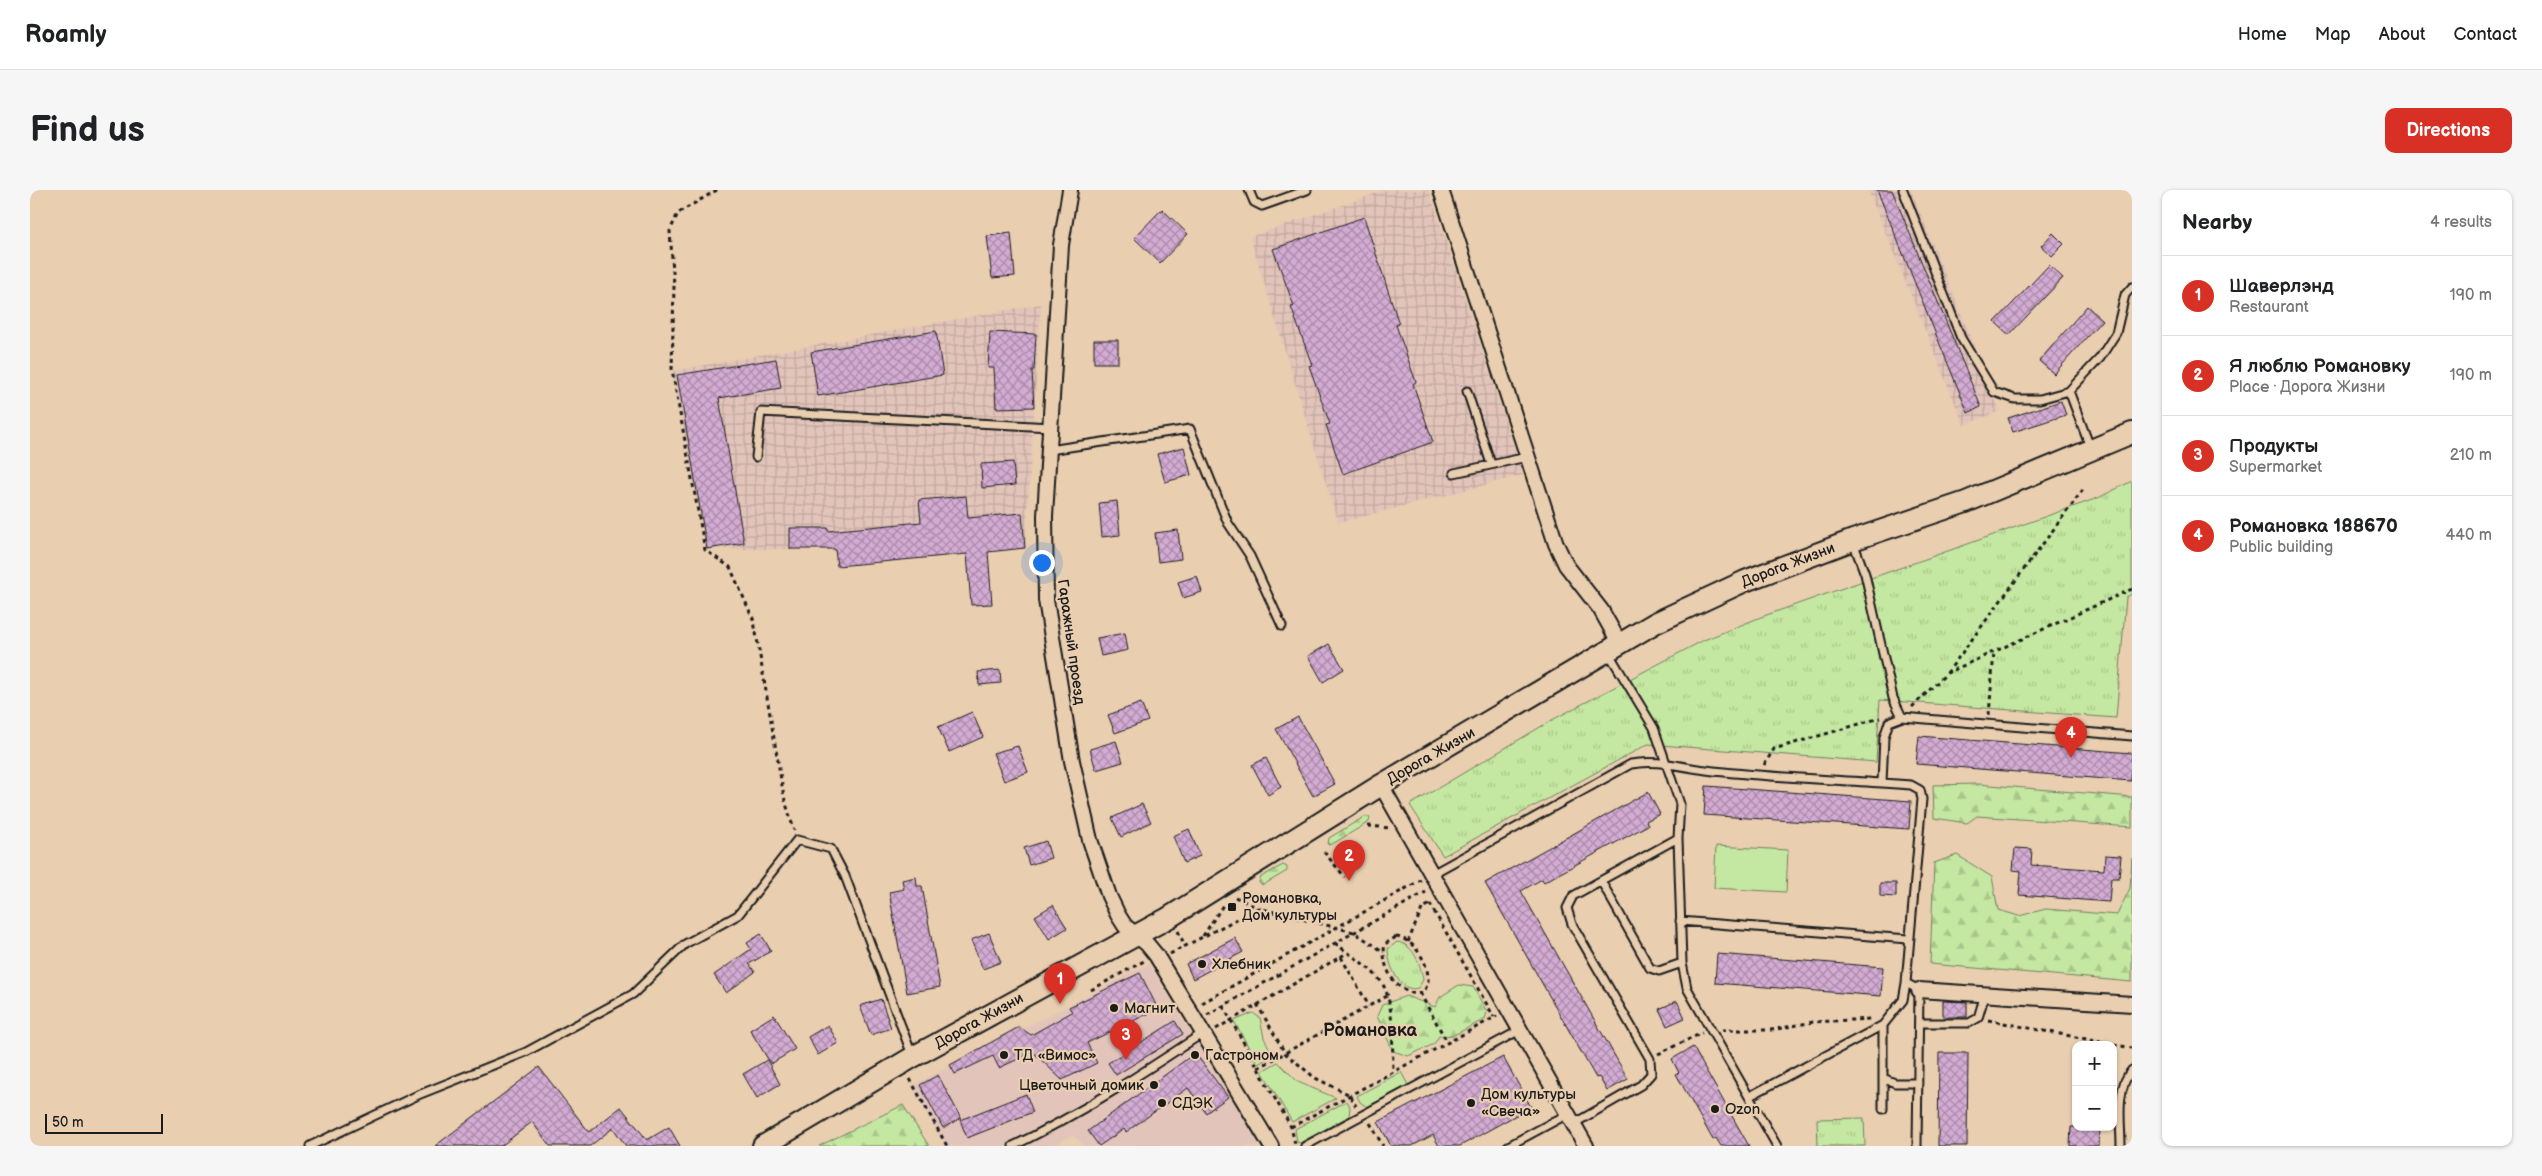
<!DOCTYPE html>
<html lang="en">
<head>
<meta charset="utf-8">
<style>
  :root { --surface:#fff; --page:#f6f6f6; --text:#202124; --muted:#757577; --line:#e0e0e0; --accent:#d93025 }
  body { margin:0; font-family:"Balsamiq Sans",sans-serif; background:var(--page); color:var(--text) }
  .controls { position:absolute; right:15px; bottom:15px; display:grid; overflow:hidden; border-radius:10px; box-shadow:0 1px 4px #0004 }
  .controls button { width:45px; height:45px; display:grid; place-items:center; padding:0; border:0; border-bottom:1px solid var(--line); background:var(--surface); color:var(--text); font:25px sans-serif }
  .scale { position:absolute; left:15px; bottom:12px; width:118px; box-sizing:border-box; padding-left:5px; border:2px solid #1c1c1c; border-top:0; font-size:14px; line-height:18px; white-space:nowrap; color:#1c1c1c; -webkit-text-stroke:4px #e9ceb0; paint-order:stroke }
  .you { position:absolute; left:1011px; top:372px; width:18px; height:18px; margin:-12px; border:4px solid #fff; border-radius:50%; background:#1a73e8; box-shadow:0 0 0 8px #1a73e833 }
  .badge { display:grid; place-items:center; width:32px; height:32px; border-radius:50%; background:var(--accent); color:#fff; font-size:16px; font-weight:700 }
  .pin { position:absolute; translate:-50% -41px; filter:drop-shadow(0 1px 2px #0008) }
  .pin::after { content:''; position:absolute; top:26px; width:18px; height:15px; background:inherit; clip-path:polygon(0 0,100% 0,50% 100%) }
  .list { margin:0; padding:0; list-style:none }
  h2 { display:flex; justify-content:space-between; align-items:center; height:65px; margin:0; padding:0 20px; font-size:21px }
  h2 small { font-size:16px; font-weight:400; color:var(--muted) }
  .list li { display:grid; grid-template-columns:32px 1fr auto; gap:15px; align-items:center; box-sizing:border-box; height:80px; padding:0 20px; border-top:1px solid var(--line) }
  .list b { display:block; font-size:19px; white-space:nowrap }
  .list p { margin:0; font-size:16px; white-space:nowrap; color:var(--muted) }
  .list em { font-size:16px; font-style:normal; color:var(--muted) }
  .map { position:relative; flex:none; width:2102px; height:956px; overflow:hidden; border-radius:10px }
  header { display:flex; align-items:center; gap:30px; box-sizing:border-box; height:70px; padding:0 25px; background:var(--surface); border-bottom:1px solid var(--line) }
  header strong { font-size:24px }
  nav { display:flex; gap:28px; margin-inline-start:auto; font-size:18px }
  .intro { display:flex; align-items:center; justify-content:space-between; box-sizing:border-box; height:120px; padding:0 30px }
  h1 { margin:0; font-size:35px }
  .button { padding:12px 22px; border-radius:10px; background:var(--accent); color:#fff; font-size:18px; font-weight:700 }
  main { display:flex; gap:30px; padding:0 30px }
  aside { flex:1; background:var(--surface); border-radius:10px; box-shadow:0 1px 4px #0004 }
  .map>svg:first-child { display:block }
  .built { fill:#e2c4ba }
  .industrial { fill:url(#industrial-grid) }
  .green { fill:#c4e7a1; stroke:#70825e }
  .forest { fill:url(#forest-firs); stroke:#70825e }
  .park { fill:url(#park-tufts); stroke:#70825e }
  .building { fill:url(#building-cross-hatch); stroke:#1c1c1c }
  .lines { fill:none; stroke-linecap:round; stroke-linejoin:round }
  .service-casing { stroke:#1c1c1c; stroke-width:11 }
  .minor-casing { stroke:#1c1c1c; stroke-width:18 }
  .secondary-casing { stroke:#1c1c1c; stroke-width:24 }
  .path { stroke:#1c1c1c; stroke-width:3; stroke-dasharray:4 4; stroke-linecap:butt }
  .service { stroke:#e9ceb0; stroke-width:7 }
  .minor { stroke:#e9ceb0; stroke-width:14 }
  .secondary { stroke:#e9ceb0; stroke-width:20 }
  .poi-dot { fill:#1c1c1c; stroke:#e9ceb0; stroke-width:2 }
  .labels { text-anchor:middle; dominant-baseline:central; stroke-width:4.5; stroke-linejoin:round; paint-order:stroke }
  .street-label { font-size:15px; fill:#1c1c1c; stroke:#e9ceb0 }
  .poi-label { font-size:15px; fill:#1c1c1c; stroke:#e9ceb0; text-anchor:start }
  .quarter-label { font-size:18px; font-weight:bold; fill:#1c1c1c; stroke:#e9ceb0 }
</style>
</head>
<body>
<header>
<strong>Roamly</strong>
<nav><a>Home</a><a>Map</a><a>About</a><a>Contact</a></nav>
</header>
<div class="intro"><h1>Find us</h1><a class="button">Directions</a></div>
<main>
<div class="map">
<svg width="2102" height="956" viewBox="0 0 2102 956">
  <defs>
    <pattern id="industrial-grid" width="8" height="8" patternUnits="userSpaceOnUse" patternTransform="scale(1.25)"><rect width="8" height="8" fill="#e2c4ba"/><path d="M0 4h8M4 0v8" fill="none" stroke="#c1a89f"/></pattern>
    <pattern id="forest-firs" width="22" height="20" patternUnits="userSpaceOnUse" patternTransform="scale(1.25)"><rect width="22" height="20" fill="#c4e7a1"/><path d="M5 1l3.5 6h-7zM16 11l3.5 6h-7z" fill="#a8c68a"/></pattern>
    <pattern id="park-tufts" width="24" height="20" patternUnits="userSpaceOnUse" patternTransform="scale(1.25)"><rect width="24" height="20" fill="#c4e7a1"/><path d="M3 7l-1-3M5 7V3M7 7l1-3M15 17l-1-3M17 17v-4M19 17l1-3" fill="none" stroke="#a8c68a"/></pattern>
    <pattern id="building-cross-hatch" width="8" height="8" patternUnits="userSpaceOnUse" patternTransform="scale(1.25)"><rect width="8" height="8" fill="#d3abd3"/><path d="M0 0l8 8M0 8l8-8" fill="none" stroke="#aa8aaa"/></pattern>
  </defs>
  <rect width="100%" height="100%" fill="#e9ceb0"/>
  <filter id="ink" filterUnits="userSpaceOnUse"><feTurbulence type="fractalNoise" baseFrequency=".02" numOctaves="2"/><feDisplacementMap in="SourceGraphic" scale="10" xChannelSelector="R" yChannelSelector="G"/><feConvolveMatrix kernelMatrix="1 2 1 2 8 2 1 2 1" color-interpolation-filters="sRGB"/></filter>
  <g filter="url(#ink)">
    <path class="built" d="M1119,774L1230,956H1055L1043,945L1022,956H915L882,896Z"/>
    <path class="industrial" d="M1356,0H1399L1493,285L1308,333L1220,47Z
      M1838,0H1881L1970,221L1934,235Z
      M1011,114L995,358L807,376L805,359H677L643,181Z"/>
    <path class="green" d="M1686,656L1758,660L1756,702L1684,698Z
      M1223,823L1230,828L1234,848L1243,865L1228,874L1204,831Z
      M1248,872L1268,892L1306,908L1262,932L1232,881Z
      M1371,882L1378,895L1337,917L1330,912L1327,906Z
      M1317,911L1320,917L1319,926L1270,953L1267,952L1265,939Z"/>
    <path class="forest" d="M1948,594L2102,607V637L1947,626L1937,633L1904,628L1903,595Z
      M1334,627H1340L1339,632L1304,653L1298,655L1299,648Z
      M1927,665L1962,687L1968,720L1989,726L2016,719L2087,725L2100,698L2102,668V792L1900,774L1904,673Z
      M1253,675L1257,677V681L1233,695L1229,693L1231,687Z
      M1429,795L1443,797L1457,822L1455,829L1424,845L1409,846L1404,854L1378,866L1363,861L1347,826L1352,815L1376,806L1405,817L1410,807Z
      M873,915L899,956H789Z"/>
    <path class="park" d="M2102,291V404L2096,407L2086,528L1850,510L1846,572L1618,554L1413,666L1380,615L1522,530L1674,450L1731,427L2068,308Z
      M1367,752C1384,754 1391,776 1393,790L1388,798C1369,804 1358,773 1358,759Z
      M1834,928L1835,956H1788L1787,929Z"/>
    <path class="building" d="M1847,0H1862L1951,217L1938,223Z
      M1132,19L1158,44L1130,73L1104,48Z
      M1334,27L1369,134L1366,135L1386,192L1383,194L1403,252L1313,284L1296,235L1300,234L1279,176L1282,175L1261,117L1264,116L1243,59Z
      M981,43L985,86L962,88L957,46Z
      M2023,43L2034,54L2022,66L2011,56Z
      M2019,75L2033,88L1979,145L1965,132Z
      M2057,116L2072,130L2024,184L2009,171Z
      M906,141L913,185L788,206L781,162Z
      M960,142L1006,144L1004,180H1002L1004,217L966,218L964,178H958Z
      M1064,150H1088V173H1064Z
      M746,169L751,198L689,208L714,353L677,359L647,185Z
      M2031,211L2036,225L1983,242L1978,228Z
      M1154,257L1161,285L1135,292L1127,264Z
      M983,272L985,295L952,298L951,274Z
      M936,306L938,328L992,323L995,358L958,362L962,414L941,415L937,364L807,376L805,359H760V338H798V341L891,332L889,310Z
      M1087,311L1090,345L1072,347L1069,313Z
      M1148,340L1151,369L1128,372L1125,343Z
      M1167,386L1172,402L1153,408L1148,392Z
      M1095,443L1098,460L1071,466L1067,448Z
      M1299,454L1314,479L1293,492L1278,466Z
      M970,480L971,493L949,495L948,482Z
      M1111,513L1118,531L1085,543L1078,525Z
      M942,522L953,547L919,562L908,537Z
      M1268,527L1305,594L1283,606L1246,539Z
      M1889,546L2102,563L2101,591L1886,574Z
      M1086,551L1093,572L1066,580L1060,559Z
      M988,556L998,582L974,591L963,563Z
      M1236,568L1251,597L1238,605L1222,575Z
      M1676,596L1881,611L1879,639L1674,625Z
      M1618,602L1630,624L1616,631L1618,635L1514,692L1512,689L1491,701L1598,889L1577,901L1569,887L1566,888L1455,693Z
      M1112,614L1121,632L1091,647L1082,628Z
      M1159,639L1170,666L1154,673L1143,646Z
      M1016,651L1021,668L999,675L994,658Z
      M1985,658L2002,659L2001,675L2074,680L2075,665L2091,666L2089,688H2081L2079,712L1989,705L1991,681L1983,680Z
      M886,687L887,696H892L910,797L877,803L859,702L874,699L872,690Z
      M1850,693H1866V707L1850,706Z
      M1023,715L1037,738L1019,749L1005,726Z
      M959,743L971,772L953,779L941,750Z
      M731,744L741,761L719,774L725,782L696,803L684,785L721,759L717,753Z
      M1205,748L1213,762L1163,789L1156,774Z
      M1687,764L1853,777L1851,806L1685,793Z
      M1110,783L1128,819L1057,853L1067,873L1032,890L1003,862L969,878L963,866L925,884L920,875L989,837L1001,845L1042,822L1039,817Z
      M851,809L861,838L841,845L830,816Z
      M1647,811L1655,828L1637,836L1629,819Z
      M1913,811L1937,812V827H1913Z
      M744,825L765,859L741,874L720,840Z
      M1145,831L1153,844L1086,885L1078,873Z
      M798,835L808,853L788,865L778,847Z
      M1663,857L1677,882L1719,956H1691L1686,948L1683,950L1646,884L1649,883L1642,869Z
      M1165,863L1198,907L1176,923L1158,898L1096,942L1094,939L1069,956L1058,941Z
      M1909,863H1938L1937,956H1908Z
      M1473,867L1501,917L1430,956H1409L1403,945L1382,956H1361L1348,932Z
      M737,870L750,894L727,908L713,884Z
      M509,877L559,942L591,917L617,950L639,937L650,956H596L583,938L560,956H520L502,932L471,956H405Z
      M908,885L931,928L913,938L890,895Z
      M996,904L1003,922L937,948L930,930Z
      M2041,937H2070L2069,956H2040Z"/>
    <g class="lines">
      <g class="service-casing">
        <path id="service" d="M1219,0L1224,12L1232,16L1277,0
          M1873,0L1931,148L1964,202L1985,209H2010L2039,201L2070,168L2086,143L2095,105L2102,97
          M1437,201L1461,274
          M2039,201L2060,257
          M1019,260L1160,239L1198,333L1220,366L1252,436
          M726,267L731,222L1021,237
          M1424,283L1497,267
          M1823,352L1835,384L1863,508L1872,527
          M1648,648L1652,773L1657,798L1747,956
          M1402,684L1601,574C1628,569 1649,577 1676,580C1734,587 1793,589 1852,593
          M1571,691L1620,778L1629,781L1652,773
          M1650,731L1878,749
          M1889,833H1939L1948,828L1955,804
          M1853,888L1865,893H1888
          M1720,906L1853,835L1873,810L1876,793
          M1853,919V835
          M1543,934L1611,895L1621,884L1620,869L1542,734L1537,718L1543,706L1648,648L1650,614L1624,538L1578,462
          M280,956L388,905L496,862L603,804L655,754L708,725L767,650L801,659L815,686L882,865
          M983,956C1050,924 1111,884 1173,843
          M1275,956L1490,840
          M1478,956L1538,924
          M1887,956L1889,800L1876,793L1892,609L1890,600L1881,595L1852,593L1854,547L1859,532L1872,527L2102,546
          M2091,956C2091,933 2085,898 2102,880"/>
      </g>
      <g class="minor-casing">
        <path id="minor" d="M1040,0L1031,55L1015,326L1016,410L1042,571L1060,650L1079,706L1088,725L1095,736L1117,754L1126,765L1241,956
          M1411,0L1526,354L1536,375L1571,420L1590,454
          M1351,595L1556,956
          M1889,800L2102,814"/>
      </g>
      <g class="secondary-casing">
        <path id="secondary" d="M733,956L883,867L1138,728L1351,595L1625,433L1715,391L1823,350L1936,312L2102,243"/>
      </g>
      <path class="path" d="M687,0L648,23L640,41L644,95L642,180L675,360L700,377L724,431L754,607L764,640
        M1917,483L2055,297
        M1882,517L1917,483L2102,399
        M1959,525L1964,462
        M1734,575L1744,559L1850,528
        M1338,636L1360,638
        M1294,662L1315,687
        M1205,707L1228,718L1324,742L1354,762
        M1400,714L1464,827
        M1148,741L1155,756
        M1173,746L1193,715
        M1366,747C1384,749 1399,773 1398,790C1396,813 1372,802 1364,791C1356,780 1352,767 1355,754Z
        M1378,752L1392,719L1400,714
        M1305,753C1320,765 1341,777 1352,793C1365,813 1362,858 1363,881
        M1140,764L1228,718
        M1311,767L1339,816
        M1061,800L1114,771
        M1390,803L1417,852
        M1172,813L1391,690
        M1227,814L1255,863L1285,888L1320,905L1326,916
        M1193,816L1261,937L1265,954
        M1177,825L1396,702
        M1958,830L2102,858
        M1186,839L1317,763
        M1692,840H1741L1783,832L1840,829
        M1628,864L1672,843
        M1228,878L1357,806
        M880,889L917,956
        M1340,933L1353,956
        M1261,937L1467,826"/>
      <use href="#service" class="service"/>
      <use href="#minor" class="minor"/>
      <use href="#secondary" class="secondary"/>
    </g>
  </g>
  <g class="poi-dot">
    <rect x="1197" y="712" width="10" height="10" rx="2.5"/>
    <circle cx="1172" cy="774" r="5"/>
    <circle cx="1084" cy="818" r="5"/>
    <circle cx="974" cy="865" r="5"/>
    <circle cx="1165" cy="865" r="5"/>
    <circle cx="1124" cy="895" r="5"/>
    <circle cx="1132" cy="913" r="5"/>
    <circle cx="1441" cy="913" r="5"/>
    <circle cx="1685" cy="919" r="5"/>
  </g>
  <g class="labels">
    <g class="street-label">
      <text transform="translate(1758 375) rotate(-21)">Дорога Жизни</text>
      <text transform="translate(1041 452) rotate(82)">Гаражный проезд</text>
      <text transform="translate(1401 566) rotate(-30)">Дорога Жизни</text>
      <text transform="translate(949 831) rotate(-29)">Дорога Жизни</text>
    </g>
    <g class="poi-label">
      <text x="1212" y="708">Романовка,<tspan x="1212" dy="17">Дом культуры</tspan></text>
      <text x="1182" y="774">Хлебник</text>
      <text x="1094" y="818">Магнит</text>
      <text x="984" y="865">ТД «Вимос»</text>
      <text x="1175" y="865">Гастроном</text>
      <text x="1114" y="895" text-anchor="end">Цветочный домик</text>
      <text x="1451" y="904">Дом культуры<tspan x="1451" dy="17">«Свеча»</tspan></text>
      <text x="1142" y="913">СДЭК</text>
      <text x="1695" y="919">Ozon</text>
    </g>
    <g class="quarter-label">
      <text x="1340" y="840">Романовка</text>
    </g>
  </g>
</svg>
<div class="controls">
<button>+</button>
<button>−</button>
</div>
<div class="scale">50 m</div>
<div class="you"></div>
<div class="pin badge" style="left:1030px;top:814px">1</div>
<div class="pin badge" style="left:1319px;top:691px">2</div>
<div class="pin badge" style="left:1096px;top:870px">3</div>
<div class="pin badge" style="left:2041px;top:568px">4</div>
</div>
<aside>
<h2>Nearby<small>4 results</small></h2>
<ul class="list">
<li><span class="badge">1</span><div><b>Шаверлэнд</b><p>Restaurant</p></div><em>190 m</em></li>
<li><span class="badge">2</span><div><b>Я люблю Романовку</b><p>Place · Дорога Жизни</p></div><em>190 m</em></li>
<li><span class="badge">3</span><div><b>Продукты</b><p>Supermarket</p></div><em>210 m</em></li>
<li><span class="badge">4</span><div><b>Романовка 188670</b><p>Public building</p></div><em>440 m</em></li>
</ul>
</aside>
</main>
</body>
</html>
